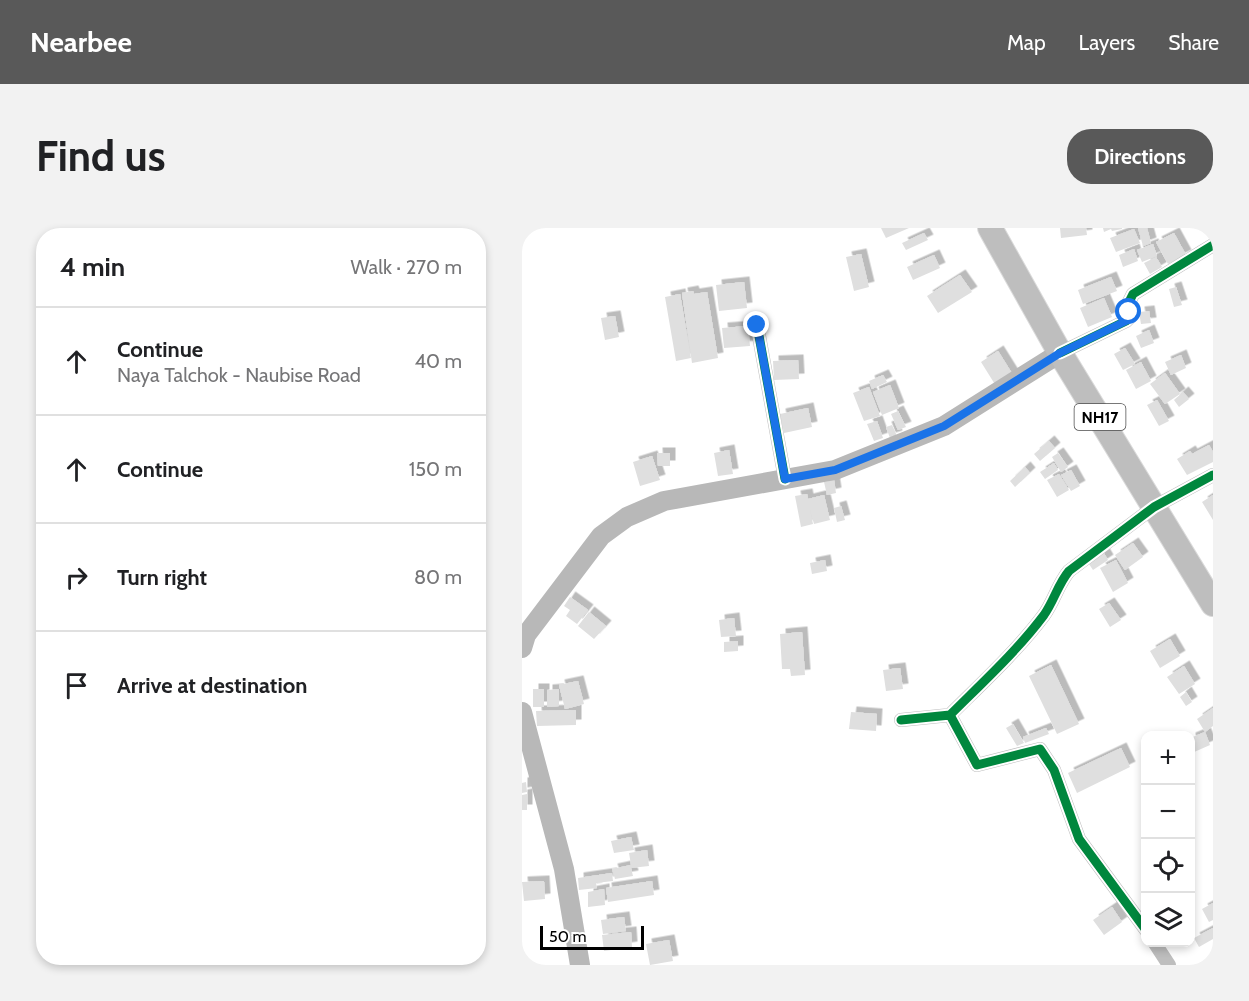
<!DOCTYPE html>
<html lang="en">
<head>
<meta charset="utf-8">
<style>
  :root { --surface:#fff; --page:#f2f2f2; --text:#202124; --muted:#757577; --line:#e0e0e0; --accent:#595959 }
  body { margin:0; font-family:Cabin,sans-serif; background:var(--page); color:var(--text) }
  .controls { position:absolute; right:18px; bottom:18px; display:grid; overflow:hidden; border-radius:12px; box-shadow:0 3px 9px #0003 }
  .controls button { width:54px; height:54px; display:grid; place-items:center; padding:0; border:0; border-bottom:2px solid var(--line); background:var(--surface); color:var(--text); font:30px sans-serif }
  .scale { position:absolute; left:18px; bottom:15px; width:104px; box-sizing:border-box; padding-left:6px; border:3px solid #000; border-top:0; font-size:16px; line-height:21px; white-space:nowrap; color:#000; -webkit-text-stroke:4px #fff; paint-order:stroke }
  .stop { position:absolute; width:18px; height:18px; margin:-14px; border:4px solid #1a73e8; border-radius:50%; background:#fff }
  .stop.end { background:#1a73e8; border-color:#fff; box-shadow:0 2px 6px #0008 }
  .list { margin:0; padding:0; list-style:none }
  h2 { display:flex; justify-content:space-between; align-items:center; height:78px; margin:0; padding:0 24px; font-size:26px }
  h2 small { font-size:20px; font-weight:400; color:var(--muted) }
  .list li { display:grid; grid-template-columns:39px 1fr auto; gap:18px; align-items:center; box-sizing:border-box; height:108px; padding:0 24px; border-top:2px solid var(--line) }
  .list b { display:block; font-size:22px; white-space:nowrap }
  .list p { margin:0; font-size:20px; white-space:nowrap; color:var(--muted) }
  .list em { font-size:20px; font-style:normal; color:var(--muted) }
  .icon { flex:none; width:33px; height:33px; fill:none; stroke:currentColor; stroke-width:2; stroke-linecap:round; stroke-linejoin:round }
  .map { position:relative; flex:none; width:691px; height:737px; overflow:hidden; border-radius:24px }
  header { display:flex; align-items:center; gap:36px; box-sizing:border-box; height:84px; padding:0 30px; background:var(--accent); color:#fff }
  header strong { font-size:28px }
  nav { display:flex; gap:33px; margin-inline-start:auto; font-size:21px }
  .intro { display:flex; align-items:center; justify-content:space-between; box-sizing:border-box; height:144px; padding:0 36px }
  h1 { margin:0; font-size:42px }
  .button { padding:15px 27px; border-radius:24px; background:var(--accent); color:#fff; font-size:21px; font-weight:700 }
  main { display:flex; gap:36px; padding:0 36px }
  aside { flex:1; background:var(--surface); border-radius:24px; box-shadow:0 3px 9px #0003 }
  .map>svg:first-child { display:block }
  .building { fill:#dfdfdf; filter:url(#shadow) }
  .lines { fill:none; stroke-linecap:round; stroke-linejoin:round }
  .highway-casing { stroke:#dbdbdb; stroke-width:26 }
  .street { stroke:#bebebe; stroke-width:14 }
  .secondary { stroke:#b8b8b8; stroke-width:20 }
  .highway { stroke:#bebebe; stroke-width:24 }
  .cycleway-casing { stroke:#fff; stroke-width:13 }
  .cycleway { stroke:#00873e; stroke-width:9 }
  .route { stroke:#1a73e8; stroke-width:8 }
  .labels { text-anchor:middle; dominant-baseline:central; stroke-width:6; stroke-linejoin:round; paint-order:stroke }
  .shield { fill:#fff; stroke:#4c4c4c; stroke-width:1.5 }
  .shield-label { font-size:16px; font-weight:bold; fill:#000 }
</style>
</head>
<body>
<header>
<strong>Nearbee</strong>
<nav><a>Map</a><a>Layers</a><a>Share</a></nav>
</header>
<div class="intro"><h1>Find us</h1><a class="button">Directions</a></div>
<main>
<aside>
<h2>4 min<small>Walk · 270 m</small></h2>
<ul class="list">
<li><svg class="icon" aria-label="ahead" viewBox="0 0 24 24"><path d="M12 20V5M6 11l6-6 6 6"/></svg><div><b>Continue</b><p>Naya Talchok - Naubise Road</p></div><em>40 m</em></li>
<li><svg class="icon" aria-label="ahead" viewBox="0 0 24 24"><path d="M12 20V5M6 11l6-6 6 6"/></svg><div><b>Continue</b></div><em>150 m</em></li>
<li><svg class="icon" aria-label="right" viewBox="0 0 24 24"><path d="M7 20v-9h11M14 6l5 5-5 5"/></svg><div><b>Turn right</b></div><em>80 m</em></li>
<li><svg class="icon" aria-label="arrive" viewBox="0 0 24 24"><path d="M6 21V4h12l-3 4 3 4H6"/></svg><div><b>Arrive at destination</b></div></li>
</ul>
</aside>
<div class="map">
<svg width="691" height="737" viewBox="0 0 691 737">
  <defs>
    <filter id="shadow"><feDropShadow dx="5.5" dy="-5.5" stdDeviation="0" flood-color="#0004"/></filter>
  </defs>
  <rect width="100%" height="100%" fill="#fff"/>
  <path class="building" d="M359,0H387L364,10Z
    M538,0H564L565,7L539,10Z
    M581,0H600V1L590,3L589,1L582,4Z
    M616,0H625L629,15L621,18Z
    M612,1L618,15L594,24L588,10Z
    M402,5L406,12L384,22L380,15Z
    M652,5L664,27L646,36L634,14Z
    M631,16L635,28L620,34L615,22Z
    M612,21L616,33L601,39L597,27Z
    M339,26L347,59L332,63L324,29Z
    M412,27L418,40L391,52L385,39Z
    M634,29L640,39L628,46L622,35Z
    M438,47L450,64L416,85L405,68Z
    M589,49L595,63L561,76L556,62Z
    M222,54L225,80L197,83L194,57Z
    M654,59L660,77L652,79L647,61Z
    M171,63L172,66L185,64L196,130L170,135L160,65Z
    M158,66L169,130L154,133L143,69Z
    M582,70L590,89L566,99L558,80Z
    M627,83L629,95L619,96L617,84Z
    M93,88L97,109L83,112L79,90Z
    M226,98L228,118L202,120L200,100Z
    M627,102L632,115L619,120L614,108Z
    M603,120L613,136L601,142L592,126Z
    M476,123L491,147L474,158L459,134Z
    M659,127L664,140L649,147L643,134Z
    M276,132L277,151L252,152L251,133Z
    M619,134L629,153L614,161L604,142Z
    M643,145L658,166L643,176L628,156Z
    M361,147L365,154L350,161L347,153Z
    M368,157L377,180L360,187L351,164Z
    M347,159L358,188L342,193L331,165Z
    M661,164L667,171L657,179L652,172Z
    M635,172L647,193L637,198L625,177Z
    M286,180L290,199L262,205L258,186Z
    M376,183L384,199L376,202L369,186Z
    M355,193L361,210L352,213L345,196Z
    M370,197L375,208L368,210L364,199Z
    M527,213L533,220L518,233L512,226Z
    M687,217L691,224V234L665,247L655,231L668,223L670,226Z
    M207,222L211,246L196,248L192,225Z
    M135,225H148V238H136Z
    M536,225L546,239L539,244L530,229Z
    M130,228L138,252L118,258L111,234Z
    M532,235L536,242L523,251L518,244Z
    M503,239L508,245L493,259L488,253Z
    M549,242L558,258L549,263L539,247Z
    M537,246L547,262L535,269L525,252Z
    M312,252L314,265L305,267L302,254Z
    M285,266L286,271L302,267L308,292L292,296L288,282L291,296L279,299L273,268Z
    M691,267V292L680,274Z
    M319,278L323,292L315,294L312,280Z
    M611,315L621,329L603,342L593,327Z
    M580,322L586,332L571,342L565,333Z
    M303,332L305,343L290,346L288,335Z
    M594,332L606,355L591,364L578,340Z
    M48,369L66,382L55,396L44,388L48,382L42,378Z
    M587,375L599,392L588,399L577,381Z
    M67,384L84,398L72,411L56,398Z
    M212,390L214,408L199,409L197,392Z
    M280,404L283,447L269,448L268,441H260L258,406Z
    M648,411L658,428L638,440L628,423Z
    M216,413V423L202,424V414Z
    M529,437L557,496L535,506L507,448Z
    M662,438L673,456L657,466L645,449Z
    M378,440L381,461L364,463L361,442Z
    M56,453L62,476L43,481L37,457Z
    M11,461H22V479H11Z
    M37,461V478L25,479V462Z
    M664,464L670,474L664,478L658,469Z
    M691,480V498L683,504L675,491Z
    M54,482V497L15,498L14,483Z
    M329,484L355,486L354,503L327,501Z
    M491,496L502,515L495,518L484,500Z
    M524,500L527,506L503,515L501,509Z
    M683,504L688,517L670,525L668,510Z
    M599,520L608,539L555,565L546,545Z
    M4,554L5,564L0,565V555Z
    M5,566V582H0V567Z
    M109,609L112,622L92,625L89,613Z
    M125,622L127,638L109,640L111,648L93,651L90,641L109,637L107,625Z
    M90,645L91,653L74,655L75,660L57,662L56,650Z
    M22,653L23,671L2,673L0,654Z
    M130,653L132,667L86,674L84,660Z
    M82,661L83,677L66,679V664Z
    M691,675V692L687,694L680,681Z
    M590,679L600,694L582,707L571,692Z
    M102,689L104,703L81,706L79,692Z
    M691,700V711L677,719L672,710Z
    M109,704L110,719L82,723L80,707Z
    M147,712L151,733L128,737L124,716Z"/>
  <g class="lines">
    <g class="highway-casing">
      <path id="highway" d="M468,0L538,125L691,376"/>
    </g>
    <path class="street" d="M235,97L263,251
      M538,125L604,93L607,90V74L611,66L691,17
      M428,487C460,455 495,423 522,387C532,373 536,356 547,343L632,279L691,247
      M379,492L428,487L455,537L518,521L532,542L557,611L624,702
      M632,714L647,737"/>
    <path class="secondary" d="M0,420L4,407L79,308L105,289L142,273L313,242L422,198L538,125
      M0,484L42,641L58,737"/>
    <use href="#highway" class="highway"/>
    <g class="cycleway-casing">
      <path id="cycleway" d="M235,97L263,251
        M538,125L604,93L607,90V74L611,66L691,17
        M428,487C460,455 495,423 522,387C532,373 536,356 547,343L632,279L691,247
        M379,492L428,487L455,537L518,521L532,542L557,611L624,702"/>
    </g>
    <use href="#cycleway" class="cycleway"/>
  </g>
  <g class="lines">
    <path class="route" d="M235,97L263,251L313,242L422,198L538,125L604,93L607,90V84"/>
  </g>
  <g class="labels">
    <rect class="shield" x="552.5" y="176" width="51" height="26" rx="4.5"/>
    <g class="shield-label">
      <text x="578" y="189">NH17</text>
    </g>
  </g>
</svg>
<div class="controls">
<button>+</button>
<button>−</button>
<button><svg class="icon" aria-label="locate" viewBox="0 0 24 24"><circle cx="12" cy="12" r="6"/><path d="M12 2v4M12 18v4M2 12h4M18 12h4"/></svg></button>
<button><svg class="icon" aria-label="layers" viewBox="0 0 24 24"><path d="M12 4l9 5-9 5-9-5zM3 14l9 5 9-5"/></svg></button>
</div>
<div class="scale">50 m</div>
<div class="stop" style="left:607px;top:84px"></div>
<div class="stop end" style="left:235px;top:97px"></div>
</div>
</main>
</body>
</html>
